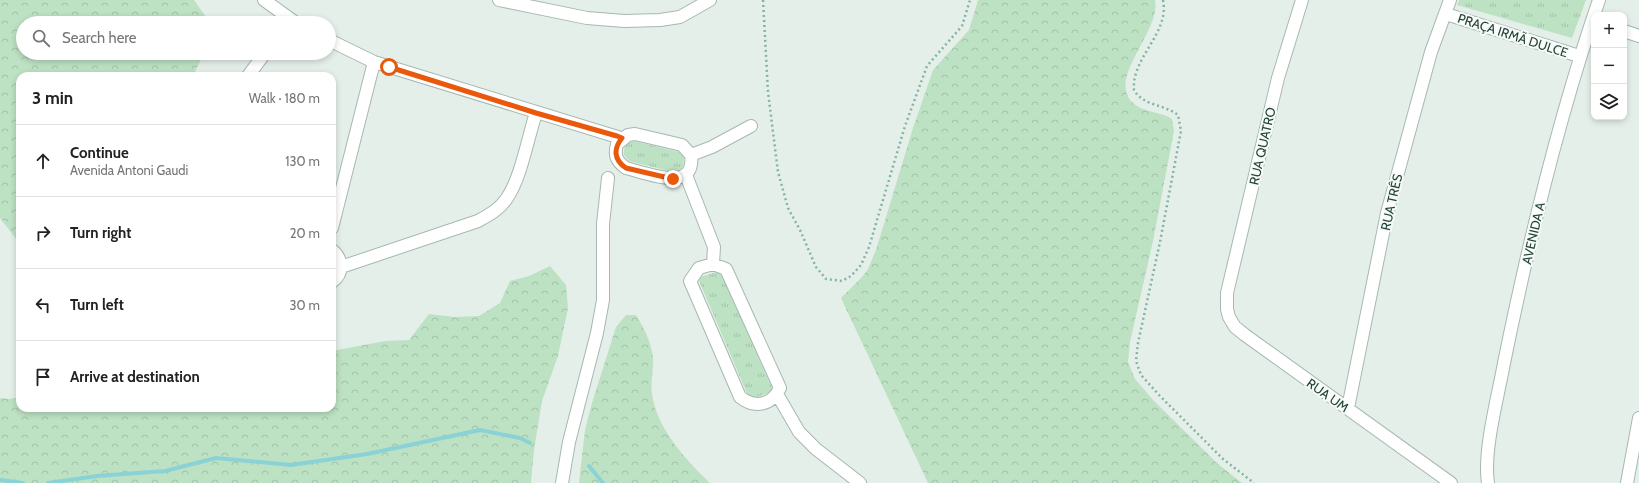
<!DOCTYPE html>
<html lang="en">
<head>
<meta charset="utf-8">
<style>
  :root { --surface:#fff; --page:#f2f2f2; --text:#222; --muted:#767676; --line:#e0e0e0 }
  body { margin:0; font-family:Cabin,sans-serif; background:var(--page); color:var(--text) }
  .controls { position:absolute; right:12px; top:12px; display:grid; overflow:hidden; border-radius:8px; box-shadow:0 2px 6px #0003 }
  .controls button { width:36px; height:36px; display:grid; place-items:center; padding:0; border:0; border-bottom:1px solid var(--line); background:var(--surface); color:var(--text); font:20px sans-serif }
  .stop { position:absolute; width:12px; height:12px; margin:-9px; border:3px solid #ea580c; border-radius:50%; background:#fff }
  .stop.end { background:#ea580c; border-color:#fff; box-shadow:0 1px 4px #0008 }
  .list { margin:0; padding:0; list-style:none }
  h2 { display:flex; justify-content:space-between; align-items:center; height:52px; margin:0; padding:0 16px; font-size:17px }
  h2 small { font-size:13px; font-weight:400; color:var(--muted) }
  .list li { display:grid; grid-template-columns:26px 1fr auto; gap:12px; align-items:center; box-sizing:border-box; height:72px; padding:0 16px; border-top:1px solid var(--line) }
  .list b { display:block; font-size:15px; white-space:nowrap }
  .list p { margin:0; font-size:13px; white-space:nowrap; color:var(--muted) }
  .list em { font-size:13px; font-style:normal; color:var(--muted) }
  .icon { flex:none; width:22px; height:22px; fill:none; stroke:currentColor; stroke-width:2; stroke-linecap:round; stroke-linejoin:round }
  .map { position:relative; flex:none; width:1639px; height:483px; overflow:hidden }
  .search { position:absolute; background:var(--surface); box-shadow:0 2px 6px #0003; left:16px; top:16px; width:320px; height:44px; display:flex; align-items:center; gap:10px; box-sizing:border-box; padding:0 14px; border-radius:22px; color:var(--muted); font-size:15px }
  .panel { position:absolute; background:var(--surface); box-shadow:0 2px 6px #0003; left:16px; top:72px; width:320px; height:340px; border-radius:12px }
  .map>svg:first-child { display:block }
  .grass { fill:url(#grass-tufts) }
  .forest { fill:url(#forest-crowns) }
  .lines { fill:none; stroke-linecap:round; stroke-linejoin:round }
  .stream { stroke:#8ad2d6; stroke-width:4 }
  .minor-casing { stroke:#a7b8b0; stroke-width:14 }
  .path { stroke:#83b4a0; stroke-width:2.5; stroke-dasharray:2 3; stroke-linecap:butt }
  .minor { stroke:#fff; stroke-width:12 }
  .route { stroke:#ea580c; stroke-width:5 }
  .labels { text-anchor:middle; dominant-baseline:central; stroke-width:4; stroke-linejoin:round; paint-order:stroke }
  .street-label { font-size:13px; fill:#224237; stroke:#f6fbf8 }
</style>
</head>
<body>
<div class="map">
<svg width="1639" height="483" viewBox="0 0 1639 483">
  <defs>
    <pattern id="grass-tufts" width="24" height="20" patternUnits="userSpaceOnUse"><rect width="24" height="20" fill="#bde1c3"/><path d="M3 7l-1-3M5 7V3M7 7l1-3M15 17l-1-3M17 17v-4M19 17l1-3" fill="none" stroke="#a2c2a8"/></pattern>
    <pattern id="forest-crowns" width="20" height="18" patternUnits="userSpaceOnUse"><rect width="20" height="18" fill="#bde1c3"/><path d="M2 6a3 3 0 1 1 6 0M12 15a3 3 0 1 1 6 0" fill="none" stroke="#a2c2a8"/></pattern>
  </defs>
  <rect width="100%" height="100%" fill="#e5efe9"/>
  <path class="grass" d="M1459,0H1586L1572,38L1457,5Z
    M634,141L679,152L684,157L683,166L681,169L673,172L629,161L624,155C623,147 626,143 634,141Z
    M720,271L772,388L773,391L752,399L749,398L699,281L700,277Z"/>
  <path class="forest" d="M0,0H194L206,17L207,23H23V53H204L193,76H20V244L0,218Z
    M978,0H1155C1162,32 1101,82 1137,106C1148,113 1162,112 1172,119L1174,131L1153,241L1130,342L1128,362L1135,379L1154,401L1218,464L1242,483H928L841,298L862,277L868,269L876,250L913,128L933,70L969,30Z
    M550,266L566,285L568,308L558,356L542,401L534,450L531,483H0V398L10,399L20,397V408H332V351L385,341L409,340L429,314L455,317L479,316L500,303L510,281L529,276Z
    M626,315H636C644,328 651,342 653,357C654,369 650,382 652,394C657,429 686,460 710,483H579L585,430L592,403L616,327Z"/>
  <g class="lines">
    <path class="stream" d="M589,466L603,483
      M0,480L23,483
      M48,483L97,476L165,471L216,458L291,465L367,454L480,430L520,438L530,443"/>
    <g class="minor-casing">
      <path id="minor" d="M264,0L296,23
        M499,0L587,18L624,21L660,20L680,17L710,0
        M1302,0L1278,78L1227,293V309L1229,317L1235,327L1245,335L1451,483
        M1446,14L1579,56
        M1624,31L1639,36
        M329,40L374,62L621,138
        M248,76L265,53
        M635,134L682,145L691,155C696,194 646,173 626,168C616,161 614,155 617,144L628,135Z
        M691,155L712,147L751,126
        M686,175L714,247L713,264
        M332,228L374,62
        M332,250C343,259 344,273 332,282
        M713,264L726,269L780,388C772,405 755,409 740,397L690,281L699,268Z
        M341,267L478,221C489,215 500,209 507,198C521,178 528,137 536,113
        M777,394L799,432L816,449L860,483
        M1348,408L1387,213L1431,52L1450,0
        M562,483L569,442L597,333L603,300V224L608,178
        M1488,483C1483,451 1498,397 1504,363C1529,240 1558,119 1599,0
        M1627,483L1639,418"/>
    </g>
    <path class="path" d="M763,0L768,92L778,172L788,208L800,230L816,267L826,279L842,281L851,276L861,265L869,247L905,126L927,66L962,26L970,0
      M1163,0C1170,33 1131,58 1134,90C1143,106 1164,104 1178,115L1181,131L1160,242L1138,343L1136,361L1141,375L1160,396L1223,459L1254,483"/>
    <use href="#minor" class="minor"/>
  </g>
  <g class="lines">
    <path class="route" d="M389,67L536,113L617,136L622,138C613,149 614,160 626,168L673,179"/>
  </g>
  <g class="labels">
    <g class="street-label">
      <text transform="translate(1513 35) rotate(18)">PRAÇA IRMÃ DULCE</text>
      <text transform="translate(1262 146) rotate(-77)">RUA QUATRO</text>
      <text transform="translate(1391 202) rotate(-77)">RUA TRÊS</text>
      <text transform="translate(1533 233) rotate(-77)">AVENIDA A</text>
      <text transform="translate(1328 395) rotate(35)">RUA UM</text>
    </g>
  </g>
</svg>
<div class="controls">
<button>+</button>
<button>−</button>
<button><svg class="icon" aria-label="layers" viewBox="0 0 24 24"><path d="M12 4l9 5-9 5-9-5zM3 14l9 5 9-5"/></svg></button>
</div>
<div class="stop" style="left:389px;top:67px"></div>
<div class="stop end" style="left:673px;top:179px"></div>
<div class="search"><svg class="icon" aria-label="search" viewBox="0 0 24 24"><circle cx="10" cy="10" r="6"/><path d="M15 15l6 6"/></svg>Search here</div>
<section class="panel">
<h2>3 min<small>Walk · 180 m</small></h2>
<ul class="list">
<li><svg class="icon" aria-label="ahead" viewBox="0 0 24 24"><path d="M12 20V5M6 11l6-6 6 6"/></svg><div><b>Continue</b><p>Avenida Antoni Gaudi</p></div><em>130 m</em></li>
<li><svg class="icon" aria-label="right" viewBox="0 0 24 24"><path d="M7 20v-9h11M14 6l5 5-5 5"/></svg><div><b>Turn right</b></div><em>20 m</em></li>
<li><svg class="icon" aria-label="left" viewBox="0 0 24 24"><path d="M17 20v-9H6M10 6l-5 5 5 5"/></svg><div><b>Turn left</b></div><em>30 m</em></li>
<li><svg class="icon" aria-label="arrive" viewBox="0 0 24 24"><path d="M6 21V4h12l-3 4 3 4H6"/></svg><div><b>Arrive at destination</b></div></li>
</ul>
</section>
</div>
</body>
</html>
